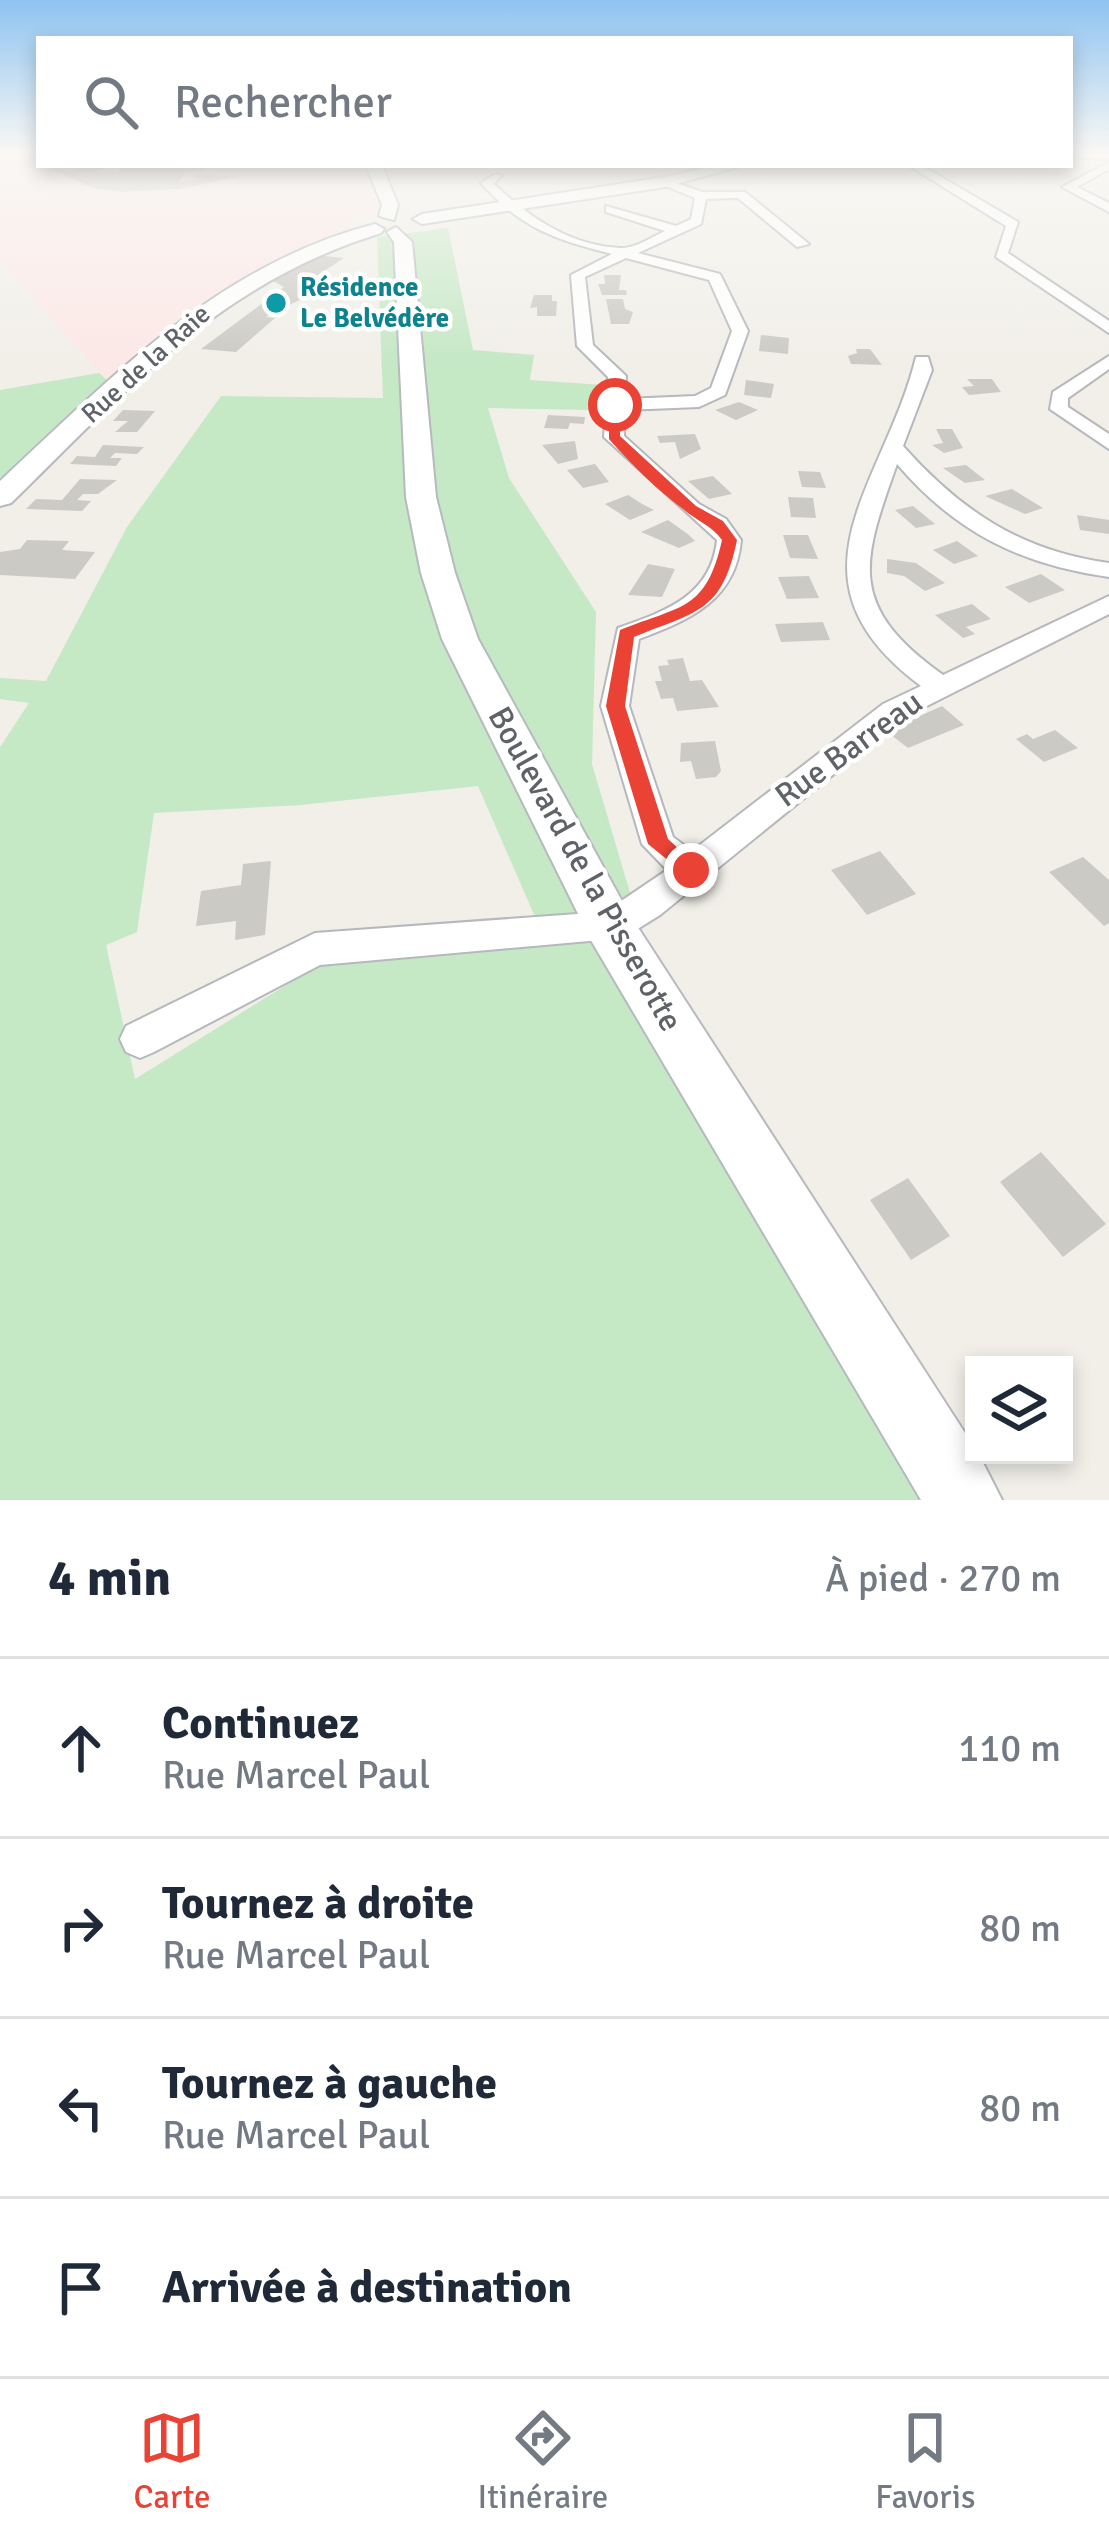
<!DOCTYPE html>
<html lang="fr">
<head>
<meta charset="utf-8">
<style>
  :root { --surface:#fff; --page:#f2f2f3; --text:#1f2937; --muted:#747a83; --line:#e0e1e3; --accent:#ea4335 }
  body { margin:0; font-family:Signika,sans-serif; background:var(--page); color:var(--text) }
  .controls { position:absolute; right:36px; bottom:36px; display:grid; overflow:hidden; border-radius:0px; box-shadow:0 6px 18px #0003 }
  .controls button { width:108px; height:108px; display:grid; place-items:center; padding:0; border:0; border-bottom:3px solid var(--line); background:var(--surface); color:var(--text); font:60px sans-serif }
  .stop { position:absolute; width:36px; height:36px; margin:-27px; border:9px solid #ea4335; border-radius:50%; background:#fff }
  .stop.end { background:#ea4335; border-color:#fff; box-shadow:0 3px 12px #0008 }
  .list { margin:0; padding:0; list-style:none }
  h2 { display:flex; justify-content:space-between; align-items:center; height:156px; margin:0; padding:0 48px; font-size:51px }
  h2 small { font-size:39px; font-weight:400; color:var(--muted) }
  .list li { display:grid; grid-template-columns:78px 1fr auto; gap:36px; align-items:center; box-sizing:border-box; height:180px; padding:0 48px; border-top:3px solid var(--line) }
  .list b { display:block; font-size:45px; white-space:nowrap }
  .list p { margin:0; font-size:39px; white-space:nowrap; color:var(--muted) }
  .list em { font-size:39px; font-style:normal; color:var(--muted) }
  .icon { flex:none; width:66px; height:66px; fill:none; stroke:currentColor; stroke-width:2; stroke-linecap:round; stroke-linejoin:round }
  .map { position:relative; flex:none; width:1109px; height:1500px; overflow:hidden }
  .search { position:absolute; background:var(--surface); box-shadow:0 6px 18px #0003; left:36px; right:36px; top:36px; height:132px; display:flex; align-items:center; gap:30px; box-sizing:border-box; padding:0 42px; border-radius:0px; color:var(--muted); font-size:45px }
  .sheet { height:876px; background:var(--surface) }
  nav { display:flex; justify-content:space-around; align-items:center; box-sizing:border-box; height:168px; border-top:3px solid var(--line); background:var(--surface); font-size:33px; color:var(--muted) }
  nav a { display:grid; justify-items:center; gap:6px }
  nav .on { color:var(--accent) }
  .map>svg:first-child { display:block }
  .medical { fill:#fce8e6 }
  .green { fill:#c5e8c5; fill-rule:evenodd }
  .building { fill:#cccac5 }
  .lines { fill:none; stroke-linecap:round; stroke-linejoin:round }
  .street-casing { stroke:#b5b8bc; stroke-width:4 }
  .secondary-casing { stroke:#b6babf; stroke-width:4 }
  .street { fill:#fff; fill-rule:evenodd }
  .secondary { fill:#fff; fill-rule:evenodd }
  .route { fill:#ea4335 }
  .culture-dot { fill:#0f9aa8; stroke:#fff; stroke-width:4.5 }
  .labels { text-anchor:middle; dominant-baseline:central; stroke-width:9; stroke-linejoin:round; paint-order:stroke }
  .far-culture-label { font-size:27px; font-weight:bold; fill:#0d838f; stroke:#fff; text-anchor:start }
  .far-street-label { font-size:27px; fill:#5f6368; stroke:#fff }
  .street-label { font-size:33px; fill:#5f6368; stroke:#fff }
</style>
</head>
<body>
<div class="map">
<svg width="1109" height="1500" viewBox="0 0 1109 1500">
  <rect width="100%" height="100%" fill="#f1efe8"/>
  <path class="medical" d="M10,152H39V165H362L378,214L349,221L351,230L253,271L191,309L110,383L0,261V158Z"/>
  <path class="green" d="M448,228L473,350L534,355L530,380L603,385L591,410L488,408L509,478L596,612L592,764L685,1079L935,1500H0V747L29,703L0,699V678L46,681L127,527L221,396L383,398L377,237ZM478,786L546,942L317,966L135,1079L106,945L137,932L154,813L301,805Z
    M99,373L110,383L10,476L0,477V390Z"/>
  <path class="building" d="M114,165L96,172L118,173L121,165H201L206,171L184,172L181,181L203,179L190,178L200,174L236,177L179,189L123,192L96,189L49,168L73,171L79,166Z
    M317,255L344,258L315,277L340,286L319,300L304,298L270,314L266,317L275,318L236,352L201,349L284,287L273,281Z
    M604,275H621L619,290H626L627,295H602L598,284H605Z
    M534,295H552V301H557L556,316H537V307L530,308Z
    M606,299H623L625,309L633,312L629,324H611Z
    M761,335L789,338L788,354L759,351Z
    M856,349H870L882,365L851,364L848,356L857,353Z
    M967,379H992L1001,392L969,395L962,387L974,386Z
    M746,380L774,384L771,398L744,395Z
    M739,402L758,410L736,420L715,410Z
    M123,410L155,411L137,432H115L128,421H113Z
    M548,415L585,417L584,424L570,423L568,429L544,428Z
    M936,429H952L963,448L944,453L932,445L943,443Z
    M695,434L701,449L680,459L675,442L660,443L657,436Z
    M575,441L578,459L558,464L542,445Z
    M103,445L144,447L137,454L115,453L110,458H122L116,466L70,464L77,456L95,457Z
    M595,464L609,482L583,488L567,470Z
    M966,465L985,480L965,483L943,468Z
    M798,471L820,472L826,488L802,487Z
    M713,476L732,494L709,499L688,481Z
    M80,479L117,480L98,494H83L77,500L91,501L82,511L26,509L36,499L62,500Z
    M1012,489L1043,508L1025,514L985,496Z
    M628,495L642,504L654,510L630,520L605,504Z
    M788,497L813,498L816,518L791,517Z
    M913,506L935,524L916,528L895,510Z
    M1077,515L1109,520V534L1080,530Z
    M668,520L689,535L695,541L679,548L641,532Z
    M783,535H808L818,559L790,558Z
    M27,540L69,541L62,550L95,552L75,579L0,575V552L20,549Z
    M957,541L978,556L954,564L933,550Z
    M887,559L916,563L945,583L925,591L904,576L887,573Z
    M648,564L675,569L662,597L628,595Z
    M1041,574L1065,590L1029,603L1005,587Z
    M809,576L819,598L787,599L778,577Z
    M972,604L991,619L966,627L975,634L963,638L935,615Z
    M823,622L830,640L781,642L775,624Z
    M683,658L690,681L702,680L719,707L677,711L673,698L661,699L655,681H662L658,666L669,665L667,660Z
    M942,706L964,725L908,748L886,731Z
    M1055,730L1078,748L1044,762L1016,739L1027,734L1033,739Z
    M715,741L721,771L716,777L696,779L691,761L680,762L681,743Z
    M880,851L916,894L867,915L831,870Z
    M1083,857L1109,880V923L1104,926L1049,872Z
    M271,861L265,935L235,940L236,921L196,926L201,891L241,885L243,864Z
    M1041,1152L1106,1224L1063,1257L1000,1182Z
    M908,1178L950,1236L911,1260L870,1200Z"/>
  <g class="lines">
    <g class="street-casing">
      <path id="street" d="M1070,152L1109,153V159L1070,157Z
        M1109,162V169L1077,187L1109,203V212L1062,187Z
        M908,165H921L1018,222L1008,253L1109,321V333L996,257L1006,226Z
        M494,175H502L494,184C528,217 571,246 620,248C634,249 652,237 665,231L606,212V206L676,226L691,219L695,198L661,184L665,179L702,192H745L809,244L797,247L738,198L706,199L701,224L638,253L720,274L748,331L725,395L699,407L625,410L624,436L699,504L726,519L741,540C736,600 690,620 639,639L629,706L673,837L692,851L883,704L921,686C775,577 885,485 916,357H928L932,370L903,446C961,511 1021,551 1109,563V577C1021,565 955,532 897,464C862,562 846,606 943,675L1109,596V614L903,718L660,915L623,938L320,965L154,1052L140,1058L126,1052L120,1039L126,1026L315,933L605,912L667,870L642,844L601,706L618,628C666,611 711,596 717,540L604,437L608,377L577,346L571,275L612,254C554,239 522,229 481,183ZM626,258L709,280L732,331L711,388L695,396L625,399L626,376L593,345L585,277Z
        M1109,356V369L1068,398V407L1109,434V449L1050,409L1053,392Z"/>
    </g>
    <g class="secondary-casing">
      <path id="secondary" d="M366,165H382L398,205L394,220L379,216L382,205Z
        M717,165H744L665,187L422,224L413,219L422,214L665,177Z
        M375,224L384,229L381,233C219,283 128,389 11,503L0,506V481C114,375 220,264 375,224Z
        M396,227L412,242L436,497L455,573L478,639L628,912L974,1447V1455H979L1002,1500H921L592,942L442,639L421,573L406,497L394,242L387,232Z"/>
    </g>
    <use href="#street" class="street"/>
    <use href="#secondary" class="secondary"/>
  </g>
  <linearGradient id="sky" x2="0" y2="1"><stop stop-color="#8fc3f1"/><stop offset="0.42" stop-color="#f9f8f5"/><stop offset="1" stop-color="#f9f8f5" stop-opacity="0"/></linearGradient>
  <rect width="1109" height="362" fill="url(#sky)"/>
  <path class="route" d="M615,401L621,405L620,436L696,506L723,521L737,540C722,613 697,611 634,637L625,706L668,839L702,870L691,879L648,844L606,706L620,630C682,605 706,611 722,540C711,525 697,521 683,509C656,489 632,465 609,439V405Z"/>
  <circle class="culture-dot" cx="276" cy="303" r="12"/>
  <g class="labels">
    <g class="far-culture-label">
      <text x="300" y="287">Résidence<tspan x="300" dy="31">Le Belvédère</tspan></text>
    </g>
    <g class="far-street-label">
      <text transform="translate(146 364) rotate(-42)">Rue de la Raie</text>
    </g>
    <g class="street-label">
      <text transform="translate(849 749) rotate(-36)">Rue Barreau</text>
      <text transform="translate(585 869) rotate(61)">Boulevard de la Pisserotte</text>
    </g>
  </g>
</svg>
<div class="controls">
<button><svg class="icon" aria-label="layers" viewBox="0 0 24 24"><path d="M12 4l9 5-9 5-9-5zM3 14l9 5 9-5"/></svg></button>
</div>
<div class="stop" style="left:615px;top:405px"></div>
<div class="stop end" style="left:691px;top:870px"></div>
<div class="search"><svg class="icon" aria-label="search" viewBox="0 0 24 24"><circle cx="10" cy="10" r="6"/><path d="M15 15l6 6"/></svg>Rechercher</div>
</div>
<section class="sheet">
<h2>4 min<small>À pied · 270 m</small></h2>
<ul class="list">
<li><svg class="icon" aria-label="ahead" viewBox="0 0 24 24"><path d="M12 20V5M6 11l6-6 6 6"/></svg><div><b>Continuez</b><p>Rue Marcel Paul</p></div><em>110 m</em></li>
<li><svg class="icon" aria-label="right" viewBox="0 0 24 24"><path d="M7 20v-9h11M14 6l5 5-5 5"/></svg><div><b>Tournez à droite</b><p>Rue Marcel Paul</p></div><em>80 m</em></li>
<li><svg class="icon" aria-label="left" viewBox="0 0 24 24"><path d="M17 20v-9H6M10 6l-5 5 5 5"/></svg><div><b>Tournez à gauche</b><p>Rue Marcel Paul</p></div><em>80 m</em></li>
<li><svg class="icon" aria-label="arrive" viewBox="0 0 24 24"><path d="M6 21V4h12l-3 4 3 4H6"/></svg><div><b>Arrivée à destination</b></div></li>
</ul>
</section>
<nav>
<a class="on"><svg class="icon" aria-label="map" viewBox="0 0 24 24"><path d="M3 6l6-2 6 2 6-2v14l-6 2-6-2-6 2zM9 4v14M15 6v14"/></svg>Carte</a>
<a><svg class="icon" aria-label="directions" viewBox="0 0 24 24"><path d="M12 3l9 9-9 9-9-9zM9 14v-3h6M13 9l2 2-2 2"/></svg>Itinéraire</a>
<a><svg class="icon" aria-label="saved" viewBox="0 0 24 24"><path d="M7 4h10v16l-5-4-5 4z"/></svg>Favoris</a>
</nav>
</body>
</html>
